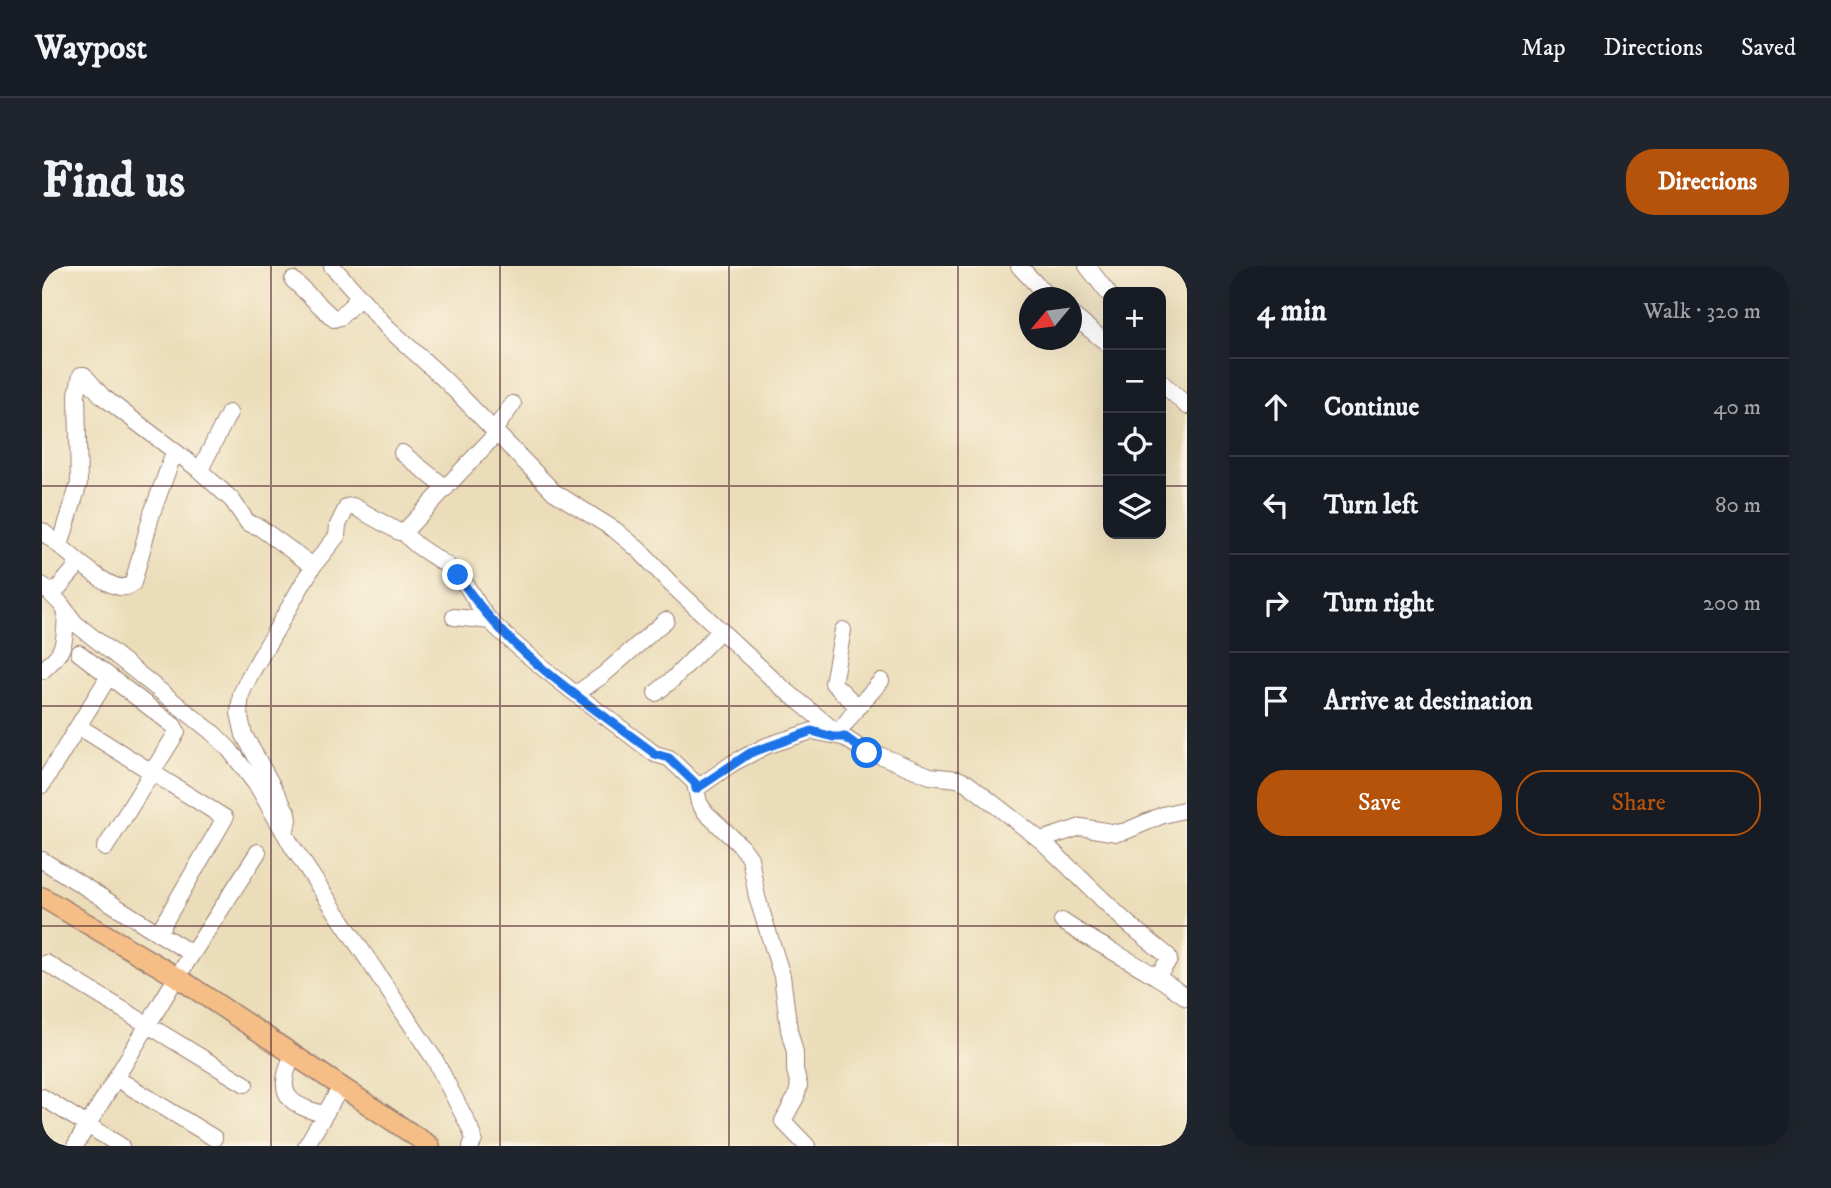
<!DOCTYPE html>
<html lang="en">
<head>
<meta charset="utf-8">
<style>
  :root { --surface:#171b24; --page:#20242c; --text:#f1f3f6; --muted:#9ea1a6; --line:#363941; --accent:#b45309 }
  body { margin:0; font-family:"IM FELL DW Pica",serif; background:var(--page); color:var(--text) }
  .controls { position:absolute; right:21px; top:21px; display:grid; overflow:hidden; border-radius:14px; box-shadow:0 7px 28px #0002 }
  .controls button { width:63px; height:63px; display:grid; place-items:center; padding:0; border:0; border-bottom:2px solid var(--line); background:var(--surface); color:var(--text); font:35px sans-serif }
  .compass { position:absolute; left:977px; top:21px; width:63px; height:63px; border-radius:50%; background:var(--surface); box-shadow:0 7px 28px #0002; rotate:241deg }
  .stop { position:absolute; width:21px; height:21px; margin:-16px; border:5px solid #1a73e8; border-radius:50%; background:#fff }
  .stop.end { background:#1a73e8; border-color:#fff; box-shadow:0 2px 7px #0008 }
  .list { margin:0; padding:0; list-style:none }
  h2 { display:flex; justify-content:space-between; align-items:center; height:91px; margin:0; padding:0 28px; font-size:30px }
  h2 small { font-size:23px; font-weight:400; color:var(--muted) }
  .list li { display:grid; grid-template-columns:46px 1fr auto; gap:21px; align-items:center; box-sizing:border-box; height:98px; padding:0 28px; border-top:2px solid var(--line) }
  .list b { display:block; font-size:26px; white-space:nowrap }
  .list em { font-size:23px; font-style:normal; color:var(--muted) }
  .actions { display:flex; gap:14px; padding:21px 28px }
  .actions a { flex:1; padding:16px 0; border:2px solid var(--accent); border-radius:28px; text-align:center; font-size:24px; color:var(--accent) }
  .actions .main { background:var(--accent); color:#fff }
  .icon { flex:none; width:38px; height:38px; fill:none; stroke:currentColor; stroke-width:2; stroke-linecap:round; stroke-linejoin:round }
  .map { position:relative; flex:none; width:1145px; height:880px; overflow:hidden; border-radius:28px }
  header { display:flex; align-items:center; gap:42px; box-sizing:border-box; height:98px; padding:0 35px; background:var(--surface); border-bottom:2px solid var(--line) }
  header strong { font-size:33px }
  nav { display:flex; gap:38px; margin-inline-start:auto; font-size:24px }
  .intro { display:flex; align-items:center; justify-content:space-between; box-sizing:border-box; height:168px; padding:0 42px }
  h1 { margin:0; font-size:49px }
  .button { padding:18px 32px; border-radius:28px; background:var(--accent); color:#fff; font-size:24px; font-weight:700 }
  main { display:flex; gap:42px; padding:0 42px }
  aside { flex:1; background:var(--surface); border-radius:28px; box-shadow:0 7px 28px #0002 }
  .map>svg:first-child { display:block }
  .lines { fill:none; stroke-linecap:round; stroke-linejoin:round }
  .minor-casing { stroke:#9a7e72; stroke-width:18 }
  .major-casing { stroke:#9a7e72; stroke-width:22 }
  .minor { stroke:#fff; stroke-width:16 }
  .major { stroke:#f5be86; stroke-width:19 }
  .route { stroke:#1a73e8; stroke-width:9 }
  .grid { fill:none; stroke:#4a1f2b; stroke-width:2; stroke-opacity:0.55 }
</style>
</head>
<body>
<header>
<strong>Waypost</strong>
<nav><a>Map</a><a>Directions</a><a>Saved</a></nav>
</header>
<div class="intro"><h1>Find us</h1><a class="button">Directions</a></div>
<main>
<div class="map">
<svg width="1145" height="880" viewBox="0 0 1145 880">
  <rect width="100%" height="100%" fill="#fcf5e5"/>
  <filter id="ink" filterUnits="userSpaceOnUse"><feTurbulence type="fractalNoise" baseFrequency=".0143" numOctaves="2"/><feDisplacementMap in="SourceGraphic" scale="14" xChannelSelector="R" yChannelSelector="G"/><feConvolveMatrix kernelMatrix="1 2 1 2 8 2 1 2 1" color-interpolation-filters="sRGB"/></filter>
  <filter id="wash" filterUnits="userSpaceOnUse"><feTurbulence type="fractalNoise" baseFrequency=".00686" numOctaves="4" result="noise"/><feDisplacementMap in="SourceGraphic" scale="28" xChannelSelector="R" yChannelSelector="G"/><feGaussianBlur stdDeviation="1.57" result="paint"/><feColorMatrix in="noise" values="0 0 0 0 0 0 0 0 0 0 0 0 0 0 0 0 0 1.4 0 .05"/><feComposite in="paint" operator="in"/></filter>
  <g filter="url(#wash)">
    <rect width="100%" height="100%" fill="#ebddb9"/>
  </g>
  <g filter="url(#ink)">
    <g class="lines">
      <g class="minor-casing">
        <path id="minor" d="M290,0L346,62L402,113L512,226L573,264L597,284L630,319L736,418L789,462L825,487L837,489L888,510L916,513L925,517L1001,576L1084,656L1126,690L1127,694L1115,710
          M977,0L1007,32
          M1045,0L1066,27
          M251,14L292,53L298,51L317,32
          M1030,49L1066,78
          M1119,116L1145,140
          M452,164L471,138
          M455,167L362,266C375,285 400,292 416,309C429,323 436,343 450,357C500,405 558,446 613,488L627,492L653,517L657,537L664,547L700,581L708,592L715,631L740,710L747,764L753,786V804L757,820L754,831L741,855L765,880
          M360,187L404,222
          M156,203L190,234L206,257L217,261L271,300L208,409L199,428L197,447L202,469L246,548L247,554L243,566
          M0,265L18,280
          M38,297C50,306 77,331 91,317L110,247L132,187
          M271,300L295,270L296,259L305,241L311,240L357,266H362
          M0,319L18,337L33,357L171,467L187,483L216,521L250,580L393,794L428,862L432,874L429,880
          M10,329L38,297L18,280L37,217L35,128L39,109H42L60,130L156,203L160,200L187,147
          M412,351L449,355
          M37,387L132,460L135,466L63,582
          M0,405C25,383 22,378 24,346
          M614,427L631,413L679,364
          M534,428L561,409L624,354
          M816,441L839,415
          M36,460L183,552L116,667
          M796,467L816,441L791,417L801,364
          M0,519L67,410
          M654,523L691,497L724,480L770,465L800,471
          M999,574L1039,561L1075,567L1084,565L1121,549L1145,543
          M0,594L150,688
          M1020,655C1061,683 1106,701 1145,732
          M4,697L203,818
          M251,789C233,827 245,839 282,848
          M74,812L172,872
          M0,831L79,880
          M33,880L128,722L216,586
          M264,880L299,821"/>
      </g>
      <g class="major-casing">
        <path id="major" d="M0,631L135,711L388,880"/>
      </g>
      <use href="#minor" class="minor"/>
      <use href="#major" class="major"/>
    </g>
  </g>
  <g class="lines" filter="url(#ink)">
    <path class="route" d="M416,309C463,385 543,435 613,488L627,492L653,517L654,523L708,487L770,465L791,471H803L825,487"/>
  </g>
  <path class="grid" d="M229,0V880M458,0V880M687,0V880M916,0V880M0,220H1066M1119,220H1145M0,440H1145M0,660H1145"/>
</svg>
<div class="controls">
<button>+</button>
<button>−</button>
<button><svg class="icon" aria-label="locate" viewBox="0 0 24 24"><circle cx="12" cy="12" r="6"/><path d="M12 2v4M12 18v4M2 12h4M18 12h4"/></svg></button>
<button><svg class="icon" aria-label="layers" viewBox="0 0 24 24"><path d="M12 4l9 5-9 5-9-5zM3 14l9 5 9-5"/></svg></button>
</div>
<svg class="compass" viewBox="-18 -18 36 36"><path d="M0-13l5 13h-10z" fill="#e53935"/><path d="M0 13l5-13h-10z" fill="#9ea1a6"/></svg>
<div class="stop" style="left:825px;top:487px"></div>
<div class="stop end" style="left:416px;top:309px"></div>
</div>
<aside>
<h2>4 min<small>Walk · 320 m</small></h2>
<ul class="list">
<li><svg class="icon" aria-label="ahead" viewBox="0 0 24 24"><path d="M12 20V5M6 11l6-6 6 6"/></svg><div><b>Continue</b></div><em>40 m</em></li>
<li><svg class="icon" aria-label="left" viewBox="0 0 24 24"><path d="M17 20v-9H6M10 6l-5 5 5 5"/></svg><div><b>Turn left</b></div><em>80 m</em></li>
<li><svg class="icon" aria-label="right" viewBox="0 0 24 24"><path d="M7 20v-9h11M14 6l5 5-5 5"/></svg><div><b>Turn right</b></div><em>200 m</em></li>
<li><svg class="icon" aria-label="arrive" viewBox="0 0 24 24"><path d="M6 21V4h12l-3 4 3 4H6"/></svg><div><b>Arrive at destination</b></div></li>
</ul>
<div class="actions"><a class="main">Save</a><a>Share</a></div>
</aside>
</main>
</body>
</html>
